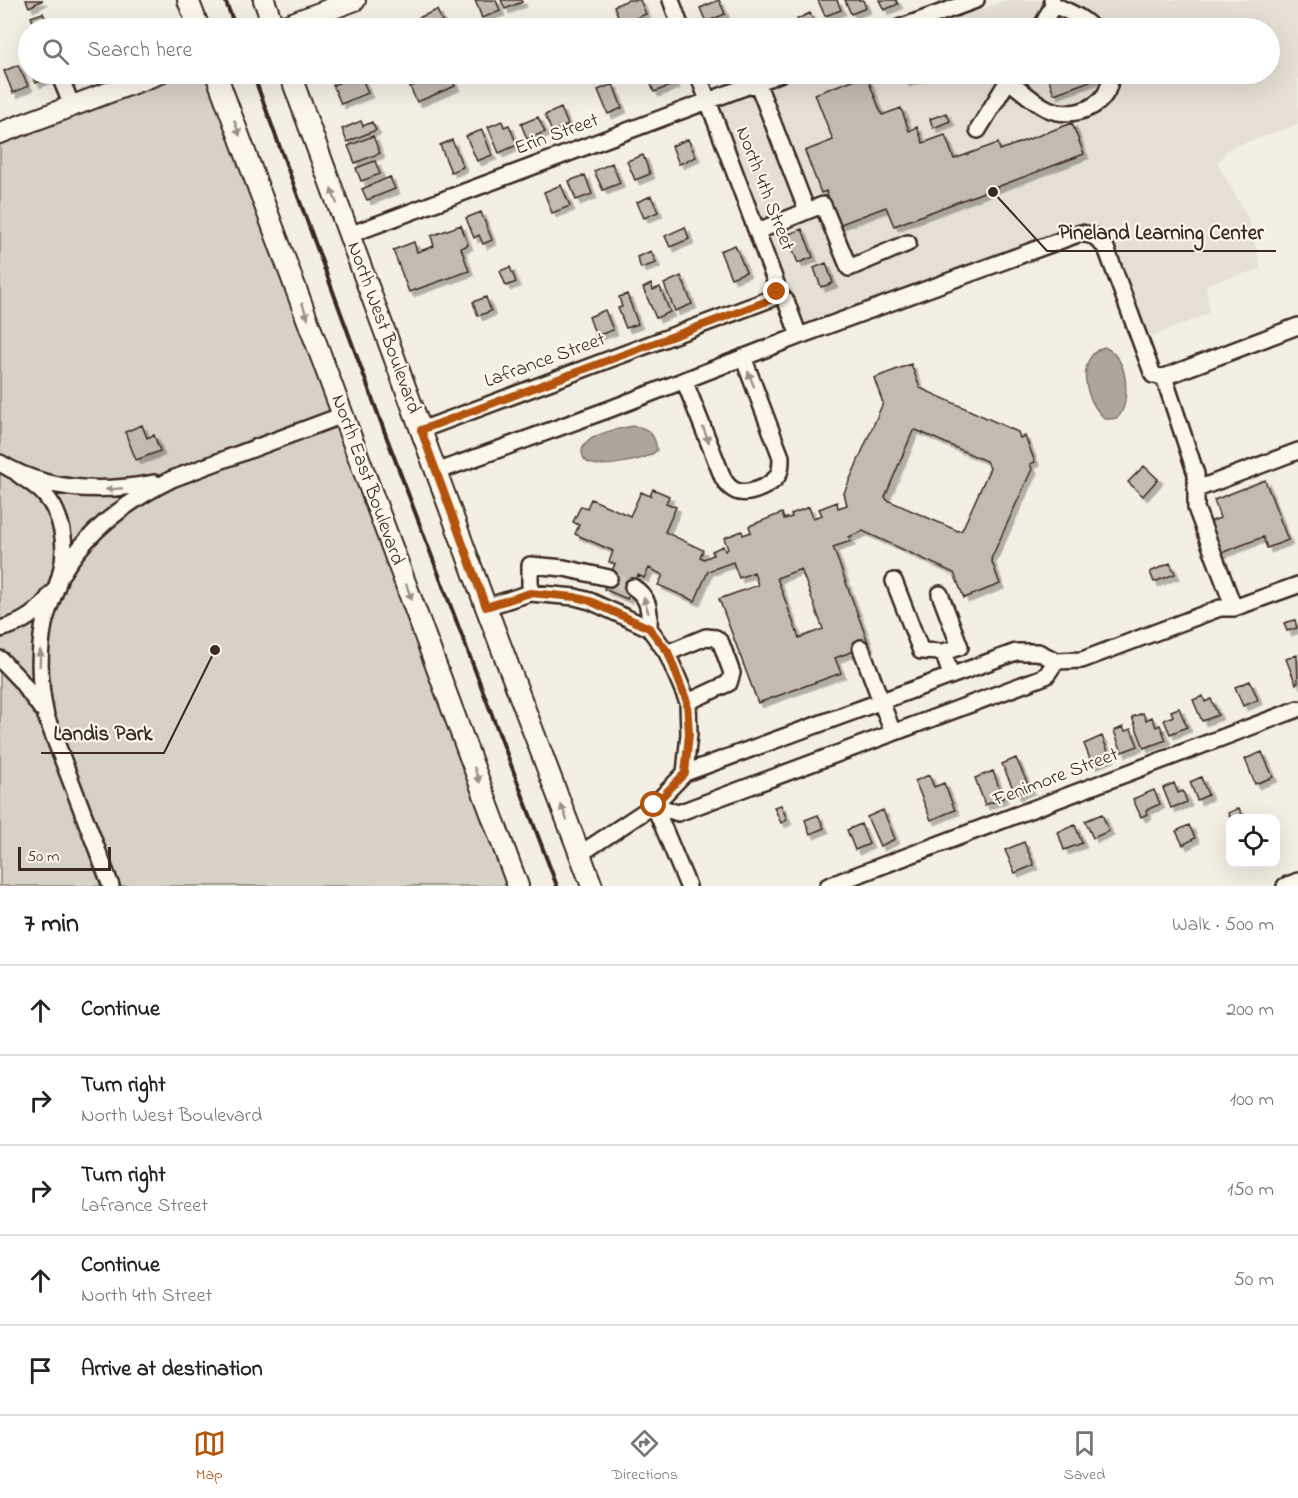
<!DOCTYPE html>
<html lang="en">
<head>
<meta charset="utf-8">
<style>
  :root { --surface:#fff; --page:#f2f2f2; --text:#222; --muted:#767676; --line:#e0e0e0; --accent:#b45309 }
  body { margin:0; font-family:"Indie Flower",sans-serif; background:var(--page); color:var(--text) }
  .controls { position:absolute; right:18px; bottom:18px; display:grid; overflow:hidden; border-radius:12px; box-shadow:0 6px 24px #0002 }
  .controls button { width:54px; height:54px; display:grid; place-items:center; padding:0; border:0; border-bottom:2px solid var(--line); background:var(--surface); color:var(--text); font:30px sans-serif }
  .scale { position:absolute; left:18px; bottom:15px; width:93px; box-sizing:border-box; padding-left:6px; border:3px solid #3b2a1e; border-top:0; font-size:16px; line-height:21px; white-space:nowrap; color:#3b2a1e; -webkit-text-stroke:4px #fbf7ec; paint-order:stroke }
  .stop { position:absolute; width:18px; height:18px; margin:-14px; border:4px solid #b45309; border-radius:50%; background:#fff }
  .stop.end { background:#b45309; border-color:#fff; box-shadow:0 2px 6px #0008 }
  .list { margin:0; padding:0; list-style:none }
  h2 { display:flex; justify-content:space-between; align-items:center; height:78px; margin:0; padding:0 24px; font-size:26px }
  h2 small { font-size:20px; font-weight:400; color:var(--muted) }
  .list li { display:grid; grid-template-columns:39px 1fr auto; gap:18px; align-items:center; box-sizing:border-box; height:90px; padding:0 24px; border-top:2px solid var(--line) }
  .list b { display:block; font-size:22px; white-space:nowrap }
  .list p { margin:0; font-size:20px; white-space:nowrap; color:var(--muted) }
  .list em { font-size:20px; font-style:normal; color:var(--muted) }
  .icon { flex:none; width:33px; height:33px; fill:none; stroke:currentColor; stroke-width:2; stroke-linecap:round; stroke-linejoin:round }
  .map { position:relative; flex:none; width:1298px; height:886px; overflow:hidden }
  .search { position:absolute; background:var(--surface); box-shadow:0 6px 24px #0002; left:18px; right:18px; top:18px; height:66px; display:flex; align-items:center; gap:15px; box-sizing:border-box; padding:0 21px; border-radius:33px; color:var(--muted); font-size:22px }
  .sheet { height:528px; background:var(--surface) }
  nav { display:flex; justify-content:space-around; align-items:center; box-sizing:border-box; height:84px; border-top:2px solid var(--line); background:var(--surface); font-size:16px; color:var(--muted) }
  nav a { display:grid; justify-items:center; gap:3px }
  nav .on { color:var(--accent) }
  .map>svg:first-child { display:block }
  .built { fill:#e5dfd4 }
  .green { fill:#d8d1c6; stroke:#8a7e72; stroke-width:1.5 }
  .water { fill:#afa69a; stroke:#817468; stroke-width:1.5 }
  .building { fill:#c3bbb0; stroke:#3b2a1e; stroke-width:1.5; fill-rule:evenodd; filter:url(#shadow) }
  .lines { fill:none; stroke-linecap:round; stroke-linejoin:round }
  .minor-tunnel { stroke:#cec8bc; stroke-width:15; stroke-dasharray:15 8; stroke-linecap:butt }
  .minor-casing { stroke:#3b2a1e; stroke-width:20 }
  .major-casing { stroke:#3b2a1e; stroke-width:24 }
  .minor { stroke:#fbf7ec; stroke-width:15 }
  .major { stroke:#fbf7ec; stroke-width:20 }
  .rail { stroke:#3b2a1e; stroke-width:4 }
  .oneway { fill:#9b9085 }
  .route { stroke:#b45309; stroke-width:8 }
  .labels { text-anchor:middle; dominant-baseline:central; stroke-width:4.5; stroke-linejoin:round; paint-order:stroke }
  .street-label { font-size:20px; fill:#3b2a1e; stroke:#fbf7ec }
  .leader { fill:none; stroke:#3b2a1e; stroke-width:2 }
  .callout-dot { fill:#3b2a1e; stroke:#fbf7ec; stroke-width:2 }
  .callout-label { font-size:21px; text-anchor:middle; font-weight:bold; fill:#3b2a1e; stroke:#fbf7ec; stroke-width:4.5; stroke-linejoin:round; paint-order:stroke }
</style>
</head>
<body>
<div class="map">
<svg width="1298" height="886" viewBox="0 0 1298 886">
  <defs>
    <filter id="shadow"><feDropShadow dx="4.5" dy="4.5" stdDeviation="0" flood-color="#0004"/></filter>
  </defs>
  <rect width="100%" height="100%" fill="#f3efe4"/>
  <filter id="ink" filterUnits="userSpaceOnUse"><feTurbulence type="fractalNoise" baseFrequency=".0167" numOctaves="2"/><feDisplacementMap in="SourceGraphic" scale="12" xChannelSelector="R" yChannelSelector="G"/><feConvolveMatrix kernelMatrix="1 2 1 2 8 2 1 2 1" color-interpolation-filters="sRGB"/></filter>
  <g filter="url(#ink)">
    <path class="built" d="M1006,0H1298V124L1228,149L1217,163L1249,220L1261,269L1206,284L1209,313L1146,339L1109,243L1101,232L1085,225L1064,231L812,325L801,320L721,108L811,74H1270V28H930Z"/>
    <path class="green" d="M158,74H216L518,886H0V133Z"/>
    <path class="water" d="M1104,347C1114,351 1122,362 1124,373C1127,384 1127,413 1116,418C1113,419 1109,419 1106,419C1085,403 1074,358 1104,347Z
      M634,426C649,428 655,435 657,450C649,460 606,467 593,464C589,463 584,461 583,456C575,436 621,428 634,426Z"/>
    <path class="building" d="M26,0H43L29,7Z
      M475,0H496L500,11L482,18Z
      M501,0H521L522,2L505,9Z
      M628,0H640L646,14L621,24L614,6Z
      M719,0L725,14L706,22L700,8Z
      M818,0H837L841,10L825,16Z
      M845,0H863L866,8L851,14Z
      M879,0H896L898,4L884,10Z
      M437,10L445,28H422L418,18Z
      M43,13L49,28H30L29,26L34,24L31,17Z
      M810,13L817,28H801L797,19Z
      M728,19L732,28H708Z
      M559,21L562,28H549L548,26Z
      M18,65L28,86L13,93L4,71Z
      M32,74H51L52,76L36,83Z
      M360,74L368,93L341,104L333,85Z
      M442,74H449L455,86L417,102L410,87Z
      M647,74H671L675,84L654,92Z
      M902,74H921V76L905,82Z
      M1047,74H1097L1098,78L1054,94Z
      M866,75L882,115L901,108L909,131L917,127L923,143L945,135L954,159L998,143L1000,150L1072,123L1084,154L894,226L886,207L838,225L826,191L821,193L805,151L833,140L815,94Z
      M613,84L622,108L608,114L598,90Z
      M561,108L568,125L552,132L545,115Z
      M946,113L950,121L933,128L930,119Z
      M538,117L545,132L527,139L521,124Z
      M361,121L363,126L372,122L376,130L347,142L342,129Z
      M502,121L504,127L509,125L517,145L499,153L488,127Z
      M482,130L492,155L477,161L466,136Z
      M373,136L380,153L355,163L348,146Z
      M688,139L696,157L679,164L672,146Z
      M452,140L463,167L451,172L440,145Z
      M643,155L650,174L635,180L627,161Z
      M375,161L380,174L361,181L356,168Z
      M612,163L620,183L603,190L594,171Z
      M585,175L592,194L576,200L569,181Z
      M390,177L395,189L367,200L362,189Z
      M561,185L570,206L552,213L544,192Z
      M651,196L658,212L644,218L637,202Z
      M481,212L492,240L483,244L479,235L474,238L466,218Z
      M461,225L468,245L461,248L469,271L409,292L393,250L414,242L417,252L434,246L431,236Z
      M685,227L689,239L670,247L665,236Z
      M802,229L813,257L798,263L787,235Z
      M735,245L746,272L731,278L720,251Z
      M651,251L656,263L641,268L637,257Z
      M826,263L833,283L821,287L814,268Z
      M510,267L516,282L506,286L500,271Z
      M681,276L692,304L675,311L664,284Z
      M651,284L653,290L660,287L670,312L656,318L643,288Z
      M627,294L638,324L626,328L618,308L622,307L619,297Z
      M486,297L491,311L478,316L473,302Z
      M605,310L613,330L596,336L589,317Z
      M911,364L920,388L1018,432L1020,438L1025,436L1035,462L1030,464L1032,469L991,559L1000,584L964,598L954,573L863,531L849,537L851,541L833,547L869,645L835,658L841,673L758,703L719,599L758,585L754,572L739,578L733,562L708,571L695,601L658,585L663,575L649,568L644,578L638,575L627,599L604,589L615,564L609,562L613,551L575,534L579,525L573,522L581,506L587,508L591,499L630,516L641,492L650,496L653,489L669,496L666,503L676,507L665,532L703,550L700,557L704,559L713,555L712,551L723,546L725,551L728,549L724,538L742,531L743,535L751,532L749,526L782,513L784,519L792,517L791,514L809,507L813,518L822,515L819,509L837,502L838,508L847,505L844,493L883,403L874,378ZM916,430L986,461L990,468L962,530L958,531L887,500L885,497L913,431ZM801,569L823,629L799,638L777,578Z
      M142,425L147,438L154,435L160,451L136,460L125,432Z
      M1144,466L1158,479L1143,496L1128,482Z
      M1265,480L1288,540L1267,548L1263,537L1221,553L1209,522L1220,518L1214,500Z
      M1170,563L1175,574L1154,582L1150,572Z
      M1295,620L1297,628L1287,631L1284,623Z
      M1297,655L1298,683L1296,684L1286,659Z
      M1250,681L1258,700L1243,706L1235,687Z
      M1203,696L1205,702L1211,699L1218,715L1202,721L1193,700Z
      M1179,708L1187,727L1170,734L1164,720L1173,716L1171,711Z
      M1143,713L1146,720L1152,717L1156,727L1160,725L1166,740L1144,748L1132,717Z
      M1123,727L1125,731L1131,729L1138,746L1122,752L1114,731Z
      M1102,736L1110,757L1092,764L1084,744Z
      M1262,752L1273,777L1255,784L1245,759Z
      M1016,758L1030,789L1016,795L1002,764Z
      M993,771L1003,798L985,805L975,778Z
      M929,775L934,787L944,783L955,810L931,820L915,781Z
      M1201,777L1208,795L1197,800L1190,782Z
      M1174,783L1178,793L1183,791L1187,802L1171,808L1163,788Z
      M1154,790L1160,804L1146,810L1147,814L1141,817L1133,799Z
      M781,805L787,820L781,823L774,807Z
      M1239,808L1243,818H1231L1228,813Z
      M883,810L895,839L880,846L867,817Z
      M1102,814L1109,831L1093,838L1085,821Z
      M818,815L824,828L810,834L805,820Z
      M861,824L869,844L855,850L847,830Z
      M1075,825L1082,843L1064,850L1058,832Z
      M1189,825L1195,838L1183,845L1176,831Z
      M1024,842L1034,865L1015,873L1005,850Z"/>
    <g class="lines">
      <path class="minor-tunnel" d="M609,578L633,587"/>
      <g class="minor-casing">
        <path id="minor" d="M671,0L681,28
          M1053,5C1066,10 1083,17 1092,28
          M899,28L976,0
          M1041,28L1053,5L1052,0
          M59,74L72,106
          M1008,80C1020,89 1032,101 1046,108C1072,121 1112,107 1110,74
          M757,82L807,211L823,205L849,268L908,243
          M978,130L1012,74
          M758,231L807,211
          M349,235L780,74
          M777,292L786,301L799,336
          M684,380L723,478C726,484 729,488 736,491C747,496 767,487 775,479C781,473 781,465 781,457L743,357
          M421,430L773,298L776,294V283L698,74
          M0,463C47,492 101,493 154,483
          M436,472L610,409L799,336L1081,233L1094,236L1106,248L1153,375L1164,377
          M18,474C26,480 37,486 44,494C62,513 68,546 61,572C57,590 48,606 44,624C38,655 39,685 46,716L111,886
          M1197,489L1298,451
          M62,573C88,530 127,501 172,479L343,415
          M894,581L921,651L943,652L951,675
          M633,587C649,597 650,610 649,628
          M530,593V565L564,568L609,578
          M940,594L960,647L943,652
          M486,607L530,593L575,597L590,601L649,628L667,653L688,702L689,734L685,773L654,805L580,854
          M1234,608L1196,508V474L1164,377L1298,326
          M0,629C20,624 39,613 51,594
          M861,648L893,733
          M667,653L706,637L716,638L721,643L732,673L729,683L688,702
          M0,659L20,680L41,708
          M685,773L1016,652H1038L1056,661
          M654,805L678,813L1046,676L1056,661L1082,660L1220,608H1234L1298,585
          M654,805L688,886
          M828,886L1298,709
          M1285,886L1298,881"/>
      </g>
      <g class="major-casing">
        <path id="major" d="M188,0L199,28
          M264,0L274,28
          M279,28L355,0
          M216,74L518,886
          M290,74L486,607L592,886
          M0,133L158,74"/>
      </g>
      <use href="#minor" class="minor"/>
      <use href="#major" class="major"/>
      <path class="rail" d="M225,0L236,28
        M253,74L385,433L557,886"/>
    </g>
    <defs><path id="oneway-solid" d="M-6-.8H1V-3.2L6.5 0L1 3.2V.8H-6Z" transform="scale(1.5)"/></defs>
    <g class="oneway">
      <use href="#oneway-solid" transform="translate(237 128) rotate(70)"/>
      <use href="#oneway-solid" transform="translate(334 196) rotate(-110)"/>
      <use href="#oneway-solid" transform="translate(305 311) rotate(70)"/>
      <use href="#oneway-solid" transform="translate(751 379) rotate(-111)"/>
      <use href="#oneway-solid" transform="translate(706 435) rotate(69)"/>
      <use href="#oneway-solid" transform="translate(114 489) rotate(175)"/>
      <use href="#oneway-solid" transform="translate(409 592) rotate(70)"/>
      <use href="#oneway-solid" transform="translate(646 605) rotate(-107)"/>
      <use href="#oneway-solid" transform="translate(40 658) rotate(-88)"/>
      <use href="#oneway-solid" transform="translate(477 775) rotate(70)"/>
      <use href="#oneway-solid" transform="translate(564 812) rotate(-111)"/>
    </g>
  </g>
  <g class="lines" filter="url(#ink)">
    <path class="route" d="M654,805L685,773L689,734L687,702L668,652L649,628L590,601L575,597L530,593L486,607L421,430L770,300L777,292"/>
  </g>
  <g class="labels">
    <g class="street-label">
      <text transform="translate(557 135) rotate(-20)">Erin Street</text>
      <text transform="translate(764 189) rotate(69)">North 4th Street</text>
      <text transform="translate(383 328) rotate(70)">North West Boulevard</text>
      <text transform="translate(545 361) rotate(-20)">Lafrance Street</text>
      <text transform="translate(367 480) rotate(70)">North East Boulevard</text>
      <text transform="translate(1056 778) rotate(-21)">Fenimore Street</text>
    </g>
  </g>
  <path class="leader" d="M993 192L1047 251H1276M215 650L164 753H41"/>
  <g class="callout-dot">
    <circle cx="993" cy="192" r="6"/>
    <circle cx="215" cy="650" r="6"/>
  </g>
  <g class="callout-label">
    <text x="1161" y="239">Pineland Learning Center</text>
    <text x="103" y="740">Landis Park</text>
  </g>
</svg>
<div class="controls">
<button><svg class="icon" aria-label="locate" viewBox="0 0 24 24"><circle cx="12" cy="12" r="6"/><path d="M12 2v4M12 18v4M2 12h4M18 12h4"/></svg></button>
</div>
<div class="scale">50 m</div>
<div class="stop" style="left:654px;top:805px"></div>
<div class="stop end" style="left:777px;top:292px"></div>
<div class="search"><svg class="icon" aria-label="search" viewBox="0 0 24 24"><circle cx="10" cy="10" r="6"/><path d="M15 15l6 6"/></svg>Search here</div>
</div>
<section class="sheet">
<h2>7 min<small>Walk · 500 m</small></h2>
<ul class="list">
<li><svg class="icon" aria-label="ahead" viewBox="0 0 24 24"><path d="M12 20V5M6 11l6-6 6 6"/></svg><div><b>Continue</b></div><em>200 m</em></li>
<li><svg class="icon" aria-label="right" viewBox="0 0 24 24"><path d="M7 20v-9h11M14 6l5 5-5 5"/></svg><div><b>Turn right</b><p>North West Boulevard</p></div><em>100 m</em></li>
<li><svg class="icon" aria-label="right" viewBox="0 0 24 24"><path d="M7 20v-9h11M14 6l5 5-5 5"/></svg><div><b>Turn right</b><p>Lafrance Street</p></div><em>150 m</em></li>
<li><svg class="icon" aria-label="ahead" viewBox="0 0 24 24"><path d="M12 20V5M6 11l6-6 6 6"/></svg><div><b>Continue</b><p>North 4th Street</p></div><em>50 m</em></li>
<li><svg class="icon" aria-label="arrive" viewBox="0 0 24 24"><path d="M6 21V4h12l-3 4 3 4H6"/></svg><div><b>Arrive at destination</b></div></li>
</ul>
</section>
<nav>
<a class="on"><svg class="icon" aria-label="map" viewBox="0 0 24 24"><path d="M3 6l6-2 6 2 6-2v14l-6 2-6-2-6 2zM9 4v14M15 6v14"/></svg>Map</a>
<a><svg class="icon" aria-label="directions" viewBox="0 0 24 24"><path d="M12 3l9 9-9 9-9-9zM9 14v-3h6M13 9l2 2-2 2"/></svg>Directions</a>
<a><svg class="icon" aria-label="saved" viewBox="0 0 24 24"><path d="M7 4h10v16l-5-4-5 4z"/></svg>Saved</a>
</nav>
</body>
</html>
